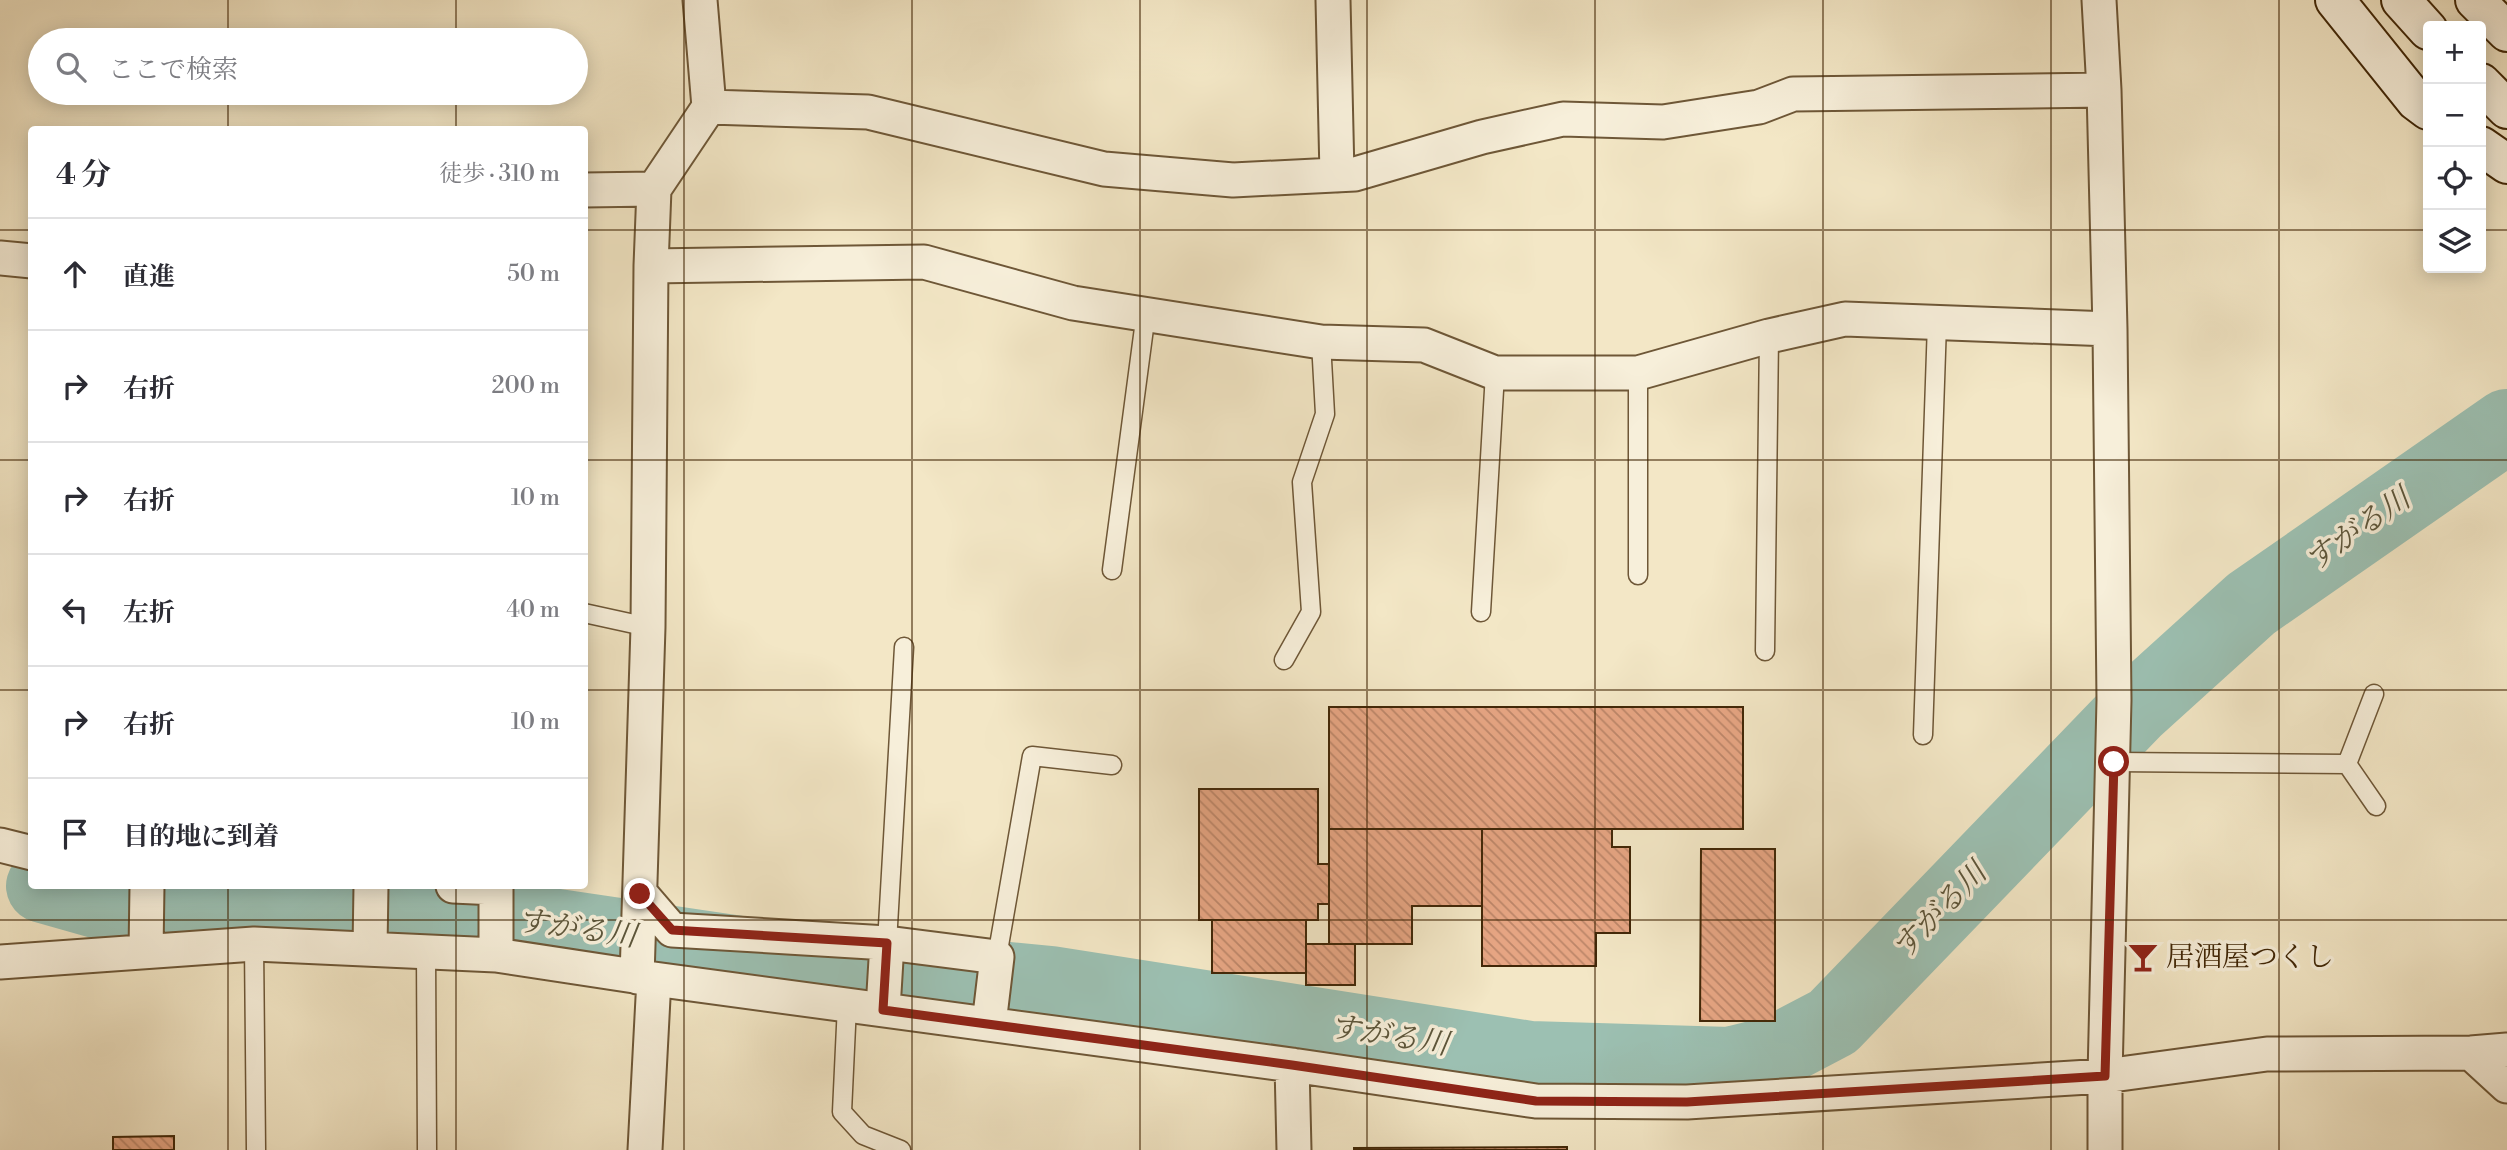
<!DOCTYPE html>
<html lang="ja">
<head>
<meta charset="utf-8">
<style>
  :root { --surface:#fff; --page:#f2f2f3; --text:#2b2b33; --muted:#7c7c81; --line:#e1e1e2 }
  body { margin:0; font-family:"Libre Bodoni","Noto Serif JP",serif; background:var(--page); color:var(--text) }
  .controls { position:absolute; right:21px; top:21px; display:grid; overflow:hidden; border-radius:7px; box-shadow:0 4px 18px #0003 }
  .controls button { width:63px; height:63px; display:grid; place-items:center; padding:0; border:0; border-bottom:2px solid var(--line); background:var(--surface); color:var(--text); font:35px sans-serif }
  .stop { position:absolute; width:21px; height:21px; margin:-16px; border:5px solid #8f2418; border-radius:50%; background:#fff }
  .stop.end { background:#8f2418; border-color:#fff; box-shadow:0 2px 7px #0008 }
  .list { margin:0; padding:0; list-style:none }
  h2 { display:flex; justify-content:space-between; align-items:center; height:91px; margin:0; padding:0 28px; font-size:30px }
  h2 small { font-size:23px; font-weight:400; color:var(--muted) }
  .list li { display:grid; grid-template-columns:46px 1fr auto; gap:21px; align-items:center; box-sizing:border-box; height:112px; padding:0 28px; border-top:2px solid var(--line) }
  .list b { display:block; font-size:26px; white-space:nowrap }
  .list em { font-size:23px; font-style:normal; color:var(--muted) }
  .icon { flex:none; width:38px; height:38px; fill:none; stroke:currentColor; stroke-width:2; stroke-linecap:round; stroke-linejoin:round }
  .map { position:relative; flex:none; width:2507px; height:1150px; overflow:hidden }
  .search { position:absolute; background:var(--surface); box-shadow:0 4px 18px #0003; left:28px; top:28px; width:560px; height:77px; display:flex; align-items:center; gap:18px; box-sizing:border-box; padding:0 24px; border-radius:38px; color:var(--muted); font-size:26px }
  .panel { position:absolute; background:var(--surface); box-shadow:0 4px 18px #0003; left:28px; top:126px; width:560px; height:763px; border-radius:7px }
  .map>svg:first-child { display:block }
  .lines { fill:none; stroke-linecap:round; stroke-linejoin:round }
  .river { stroke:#9cc0b2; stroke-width:74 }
  .building { fill:url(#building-back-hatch); stroke:#412707; stroke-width:2 }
  .service-casing { stroke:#6e5737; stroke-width:21 }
  .minor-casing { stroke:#6e5737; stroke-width:37 }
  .secondary-casing { stroke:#412707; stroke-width:42 }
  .service { stroke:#f7efda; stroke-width:18 }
  .minor { stroke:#f7efda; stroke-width:33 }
  .secondary { stroke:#f7efda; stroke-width:38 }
  .route { stroke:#8f2418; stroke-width:9 }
  .grid { fill:none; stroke:#412707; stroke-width:2; stroke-opacity:0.55 }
  .labels { text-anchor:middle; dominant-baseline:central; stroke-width:7; stroke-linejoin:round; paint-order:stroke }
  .poi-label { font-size:28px; fill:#412707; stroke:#f7efda; text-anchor:start }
  .water-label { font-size:30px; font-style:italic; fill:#5c553a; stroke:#f7efda }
</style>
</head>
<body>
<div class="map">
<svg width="2507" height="1150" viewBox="0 0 2507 1150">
  <defs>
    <pattern id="building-back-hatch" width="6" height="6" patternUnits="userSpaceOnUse" patternTransform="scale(1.75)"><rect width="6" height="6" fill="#e6a583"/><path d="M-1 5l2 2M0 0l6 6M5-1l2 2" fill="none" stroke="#bc8669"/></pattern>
  </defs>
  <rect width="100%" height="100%" fill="#f3e7c6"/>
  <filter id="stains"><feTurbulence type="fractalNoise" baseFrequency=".00286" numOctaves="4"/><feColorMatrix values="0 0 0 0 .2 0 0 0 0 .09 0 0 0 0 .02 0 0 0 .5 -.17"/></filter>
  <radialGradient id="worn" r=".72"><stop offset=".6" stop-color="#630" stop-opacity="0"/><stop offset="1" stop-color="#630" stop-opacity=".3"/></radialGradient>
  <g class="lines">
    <path class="river" d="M43,886L110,905L436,908L748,954L1051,983L1530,1058L1730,1064L1774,1053L1833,1022L2135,709L2251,604L2507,426"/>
  </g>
  <path class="building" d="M1329,707H1743V829H1329Z
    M1199,789H1318V864H1329V904H1318V920H1199Z
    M1329,829H1482V906H1412V944H1329Z
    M1482,829H1612V847H1630V933H1596V966H1482Z
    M1701,849H1775V1021H1700Z
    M1212,920H1306V973H1212Z
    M1306,944H1355V985H1306Z
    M174,1136V1150H113V1137Z
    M1567,1147V1150H1354V1148Z"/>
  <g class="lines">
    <g class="service-casing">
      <path id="service" d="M1112,570L1146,313
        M1638,575V373
        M1481,612L1495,373
        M584,613L648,627
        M1765,651L1769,336
        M1284,660L1311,612L1302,482L1325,414L1321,342
        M1923,735L1937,323
        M2114,762L2347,764L2374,694
        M2347,764L2376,806
        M887,943L904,647
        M254,944L256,1150
        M426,952L427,1150
        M997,957L1032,756L1112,765
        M847,1005L842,1112L863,1135L901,1150"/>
    </g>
    <g class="minor-casing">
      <path id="minor" d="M1333,0L1337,175
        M2099,0L2104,90L2110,329L2114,700L2105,1076V1150
        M709,107L868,112L1104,169L1233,180L1355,174L1482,137L1563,119L1663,122L1759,107L1793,94L2104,90
        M584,190L654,189
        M0,258L32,261
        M651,266L924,262L1073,303L1321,342L1424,345L1495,373H1638L1769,336L1845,319L2110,329
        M0,845L32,853
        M453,886L496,888V955
        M641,894L672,930L887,943L997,957L989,1024
        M370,948L371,886
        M146,951L147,886
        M0,962L254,944L496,955L654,979L1292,1065L1536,1101L1687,1102L2105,1076L2267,1054L2471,1053L2507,1050
        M637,977L648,627L651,266L654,189L709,107L700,0
        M883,1009L887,943
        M2471,1053L2507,1086
        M1292,1065L1294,1150
        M645,1150L654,979"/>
    </g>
    <g class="secondary-casing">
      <path id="secondary" d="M2335,0L2416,101L2428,110
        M2401,0L2428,30
        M2475,0L2507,32
        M2481,83L2507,109
        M2481,146L2507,164"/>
    </g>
    <use href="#service" class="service"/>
    <use href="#minor" class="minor"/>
    <use href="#secondary" class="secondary"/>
  </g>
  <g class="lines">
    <path class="route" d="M640,894L672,930L887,943L883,1010L1292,1065L1536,1101L1687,1102L2105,1076L2114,762"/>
  </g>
  <path class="grid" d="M228,0V40M456,0V40M684,0V1150M912,0V1150M1140,0V1150M1367,0V1150M1595,0V1150M1823,0V1150M2051,0V1150M2279,0V1150M228,93V130M456,93V130M0,230H32M584,230H2428M2481,230H2507M0,460H32M584,460H2507M0,690H32M584,690H2507M228,886V1150M456,886V1150M0,920H2507"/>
  <defs>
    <g id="bar-bare" transform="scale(2.415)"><path d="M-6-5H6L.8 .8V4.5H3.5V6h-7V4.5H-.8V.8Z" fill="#8f2418" stroke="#f7efda" stroke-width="2.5" paint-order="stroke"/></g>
  </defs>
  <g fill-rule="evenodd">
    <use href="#bar-bare" x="2143" y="957"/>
  </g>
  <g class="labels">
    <g class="poi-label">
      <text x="2166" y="957">居酒屋つくし</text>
    </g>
    <g class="water-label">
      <text transform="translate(2358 530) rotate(-35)">すがる川</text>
      <text transform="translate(1940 911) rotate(-46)">すがる川</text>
      <text transform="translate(577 929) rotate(8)">すがる川</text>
      <text transform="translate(1389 1036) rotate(9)">すがる川</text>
    </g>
  </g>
  <rect width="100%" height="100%" filter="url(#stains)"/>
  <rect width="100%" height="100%" fill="url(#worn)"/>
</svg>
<div class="controls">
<button>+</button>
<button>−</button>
<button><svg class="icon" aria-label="locate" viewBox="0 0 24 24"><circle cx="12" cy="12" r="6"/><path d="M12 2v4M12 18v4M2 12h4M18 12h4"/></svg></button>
<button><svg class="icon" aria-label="layers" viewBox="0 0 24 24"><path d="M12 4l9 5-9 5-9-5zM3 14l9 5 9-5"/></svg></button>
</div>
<div class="stop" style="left:2114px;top:762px"></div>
<div class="stop end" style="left:640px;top:894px"></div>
<div class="search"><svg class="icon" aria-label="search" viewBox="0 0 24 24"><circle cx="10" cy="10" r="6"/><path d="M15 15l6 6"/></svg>ここで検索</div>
<section class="panel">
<h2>4 分<small>徒歩 · 310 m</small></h2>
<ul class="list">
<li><svg class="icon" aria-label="ahead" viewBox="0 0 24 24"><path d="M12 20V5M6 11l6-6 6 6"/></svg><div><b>直進</b></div><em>50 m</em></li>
<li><svg class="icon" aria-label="right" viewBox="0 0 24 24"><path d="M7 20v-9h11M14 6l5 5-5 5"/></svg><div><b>右折</b></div><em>200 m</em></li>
<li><svg class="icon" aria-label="right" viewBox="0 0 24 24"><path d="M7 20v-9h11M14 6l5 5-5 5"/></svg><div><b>右折</b></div><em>10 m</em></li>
<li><svg class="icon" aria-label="left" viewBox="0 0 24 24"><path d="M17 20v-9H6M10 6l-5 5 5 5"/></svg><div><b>左折</b></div><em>40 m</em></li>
<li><svg class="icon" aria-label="right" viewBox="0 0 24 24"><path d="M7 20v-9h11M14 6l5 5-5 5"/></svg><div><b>右折</b></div><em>10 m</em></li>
<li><svg class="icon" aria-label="arrive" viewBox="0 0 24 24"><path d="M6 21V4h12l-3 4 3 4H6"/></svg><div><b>目的地に到着</b></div></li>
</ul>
</section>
</div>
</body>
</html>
